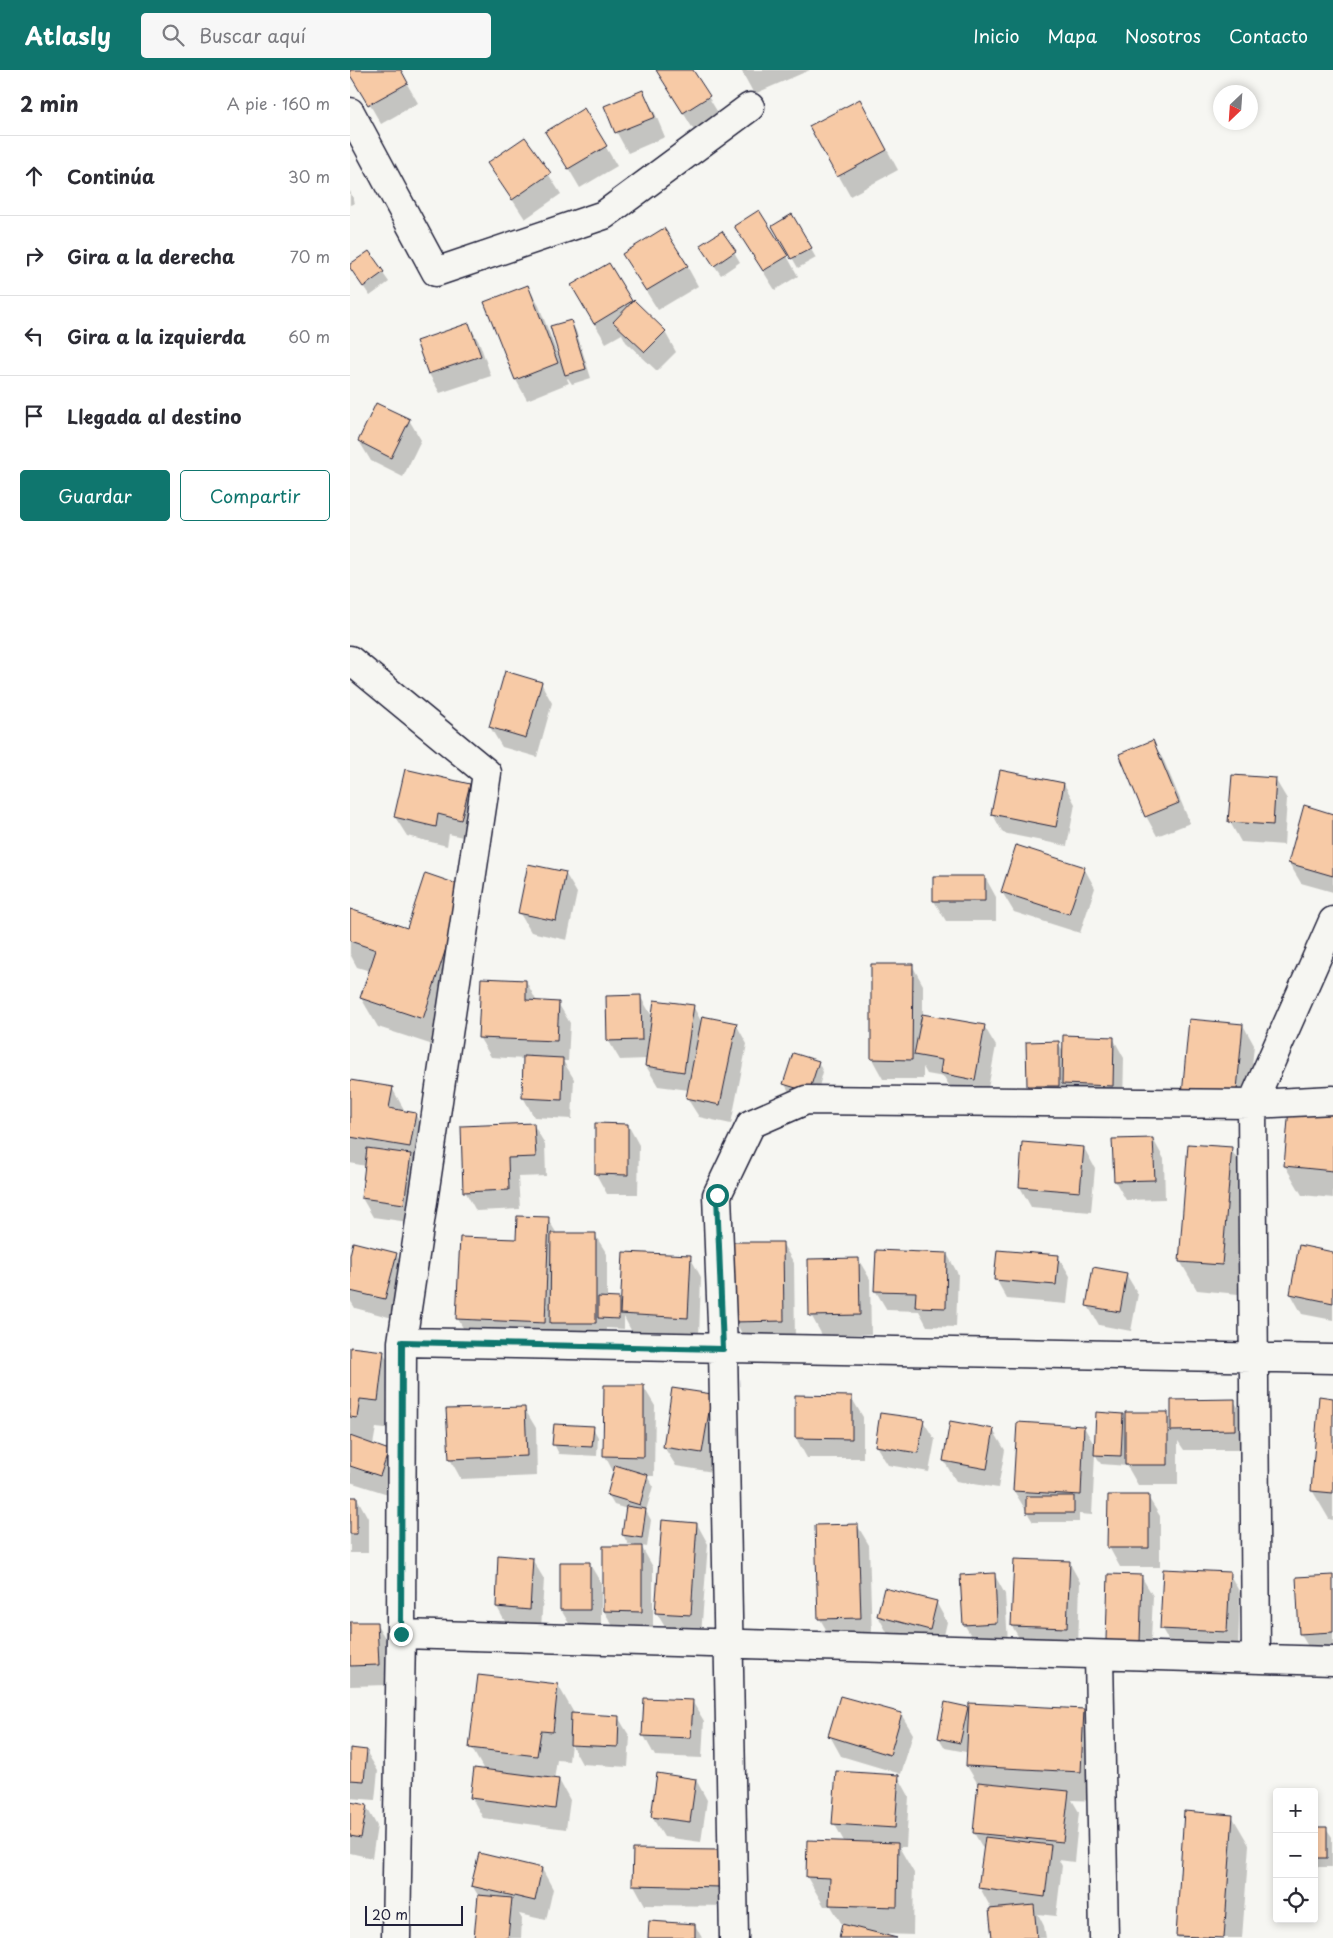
<!DOCTYPE html>
<html lang="es">
<head>
<meta charset="utf-8">
<style>
  :root { --surface:#fff; --page:#f7f7f7; --text:#2b2b33; --muted:#7c7c81; --line:#e1e1e2; --accent:#0f766e }
  body { margin:0; font-family:"Playpen Sans",sans-serif; background:var(--page); color:var(--text) }
  .controls { position:absolute; right:15px; bottom:15px; display:grid; overflow:hidden; border-radius:5px; box-shadow:0 2px 8px #0003 }
  .controls button { width:45px; height:45px; display:grid; place-items:center; padding:0; border:0; border-bottom:1px solid var(--line); background:var(--surface); color:var(--text); font:25px sans-serif }
  .compass { position:absolute; left:863px; top:15px; width:45px; height:45px; border-radius:50%; background:var(--surface); box-shadow:0 2px 8px #0003; rotate:205deg }
  .scale { position:absolute; left:15px; bottom:12px; width:98px; box-sizing:border-box; padding-left:5px; border:2px solid #22223b; border-top:0; font-size:14px; line-height:18px; white-space:nowrap; color:#22223b; -webkit-text-stroke:4px #f6f6f2; paint-order:stroke }
  .stop { position:absolute; width:15px; height:15px; margin:-11px; border:4px solid #0f766e; border-radius:50%; background:#fff }
  .stop.end { background:#0f766e; border-color:#fff; box-shadow:0 1px 5px #0008 }
  .list { margin:0; padding:0; list-style:none }
  h2 { display:flex; justify-content:space-between; align-items:center; height:65px; margin:0; padding:0 20px; font-size:21px }
  h2 small { font-size:16px; font-weight:400; color:var(--muted) }
  .list li { display:grid; grid-template-columns:32px 1fr auto; gap:15px; align-items:center; box-sizing:border-box; height:80px; padding:0 20px; border-top:1px solid var(--line) }
  .list b { display:block; font-size:19px; white-space:nowrap }
  .list em { font-size:16px; font-style:normal; color:var(--muted) }
  .actions { display:flex; gap:10px; padding:15px 20px }
  .actions a { flex:1; padding:11px 0; border:1px solid var(--accent); border-radius:5px; text-align:center; font-size:18px; color:var(--accent) }
  .actions .main { background:var(--accent); color:#fff }
  .icon { flex:none; width:28px; height:28px; fill:none; stroke:currentColor; stroke-width:2; stroke-linecap:round; stroke-linejoin:round }
  .map { position:relative; flex:none; width:983px; height:1868px; overflow:hidden }
  header { display:flex; align-items:center; gap:30px; box-sizing:border-box; height:70px; padding:0 25px; background:var(--accent); color:#fff }
  header strong { font-size:24px }
  nav { display:flex; gap:28px; margin-inline-start:auto; font-size:18px }
  .search { width:350px; height:45px; background:var(--page); display:flex; align-items:center; gap:12px; box-sizing:border-box; padding:0 18px; border-radius:5px; color:var(--muted); font-size:19px }
  main { display:flex }
  aside { flex:1; background:var(--surface) }
  .map>svg:first-child { display:block }
  .shadow { fill:#0003 }
  .building { fill:#f7caa6; stroke:#22223b }
  .lines { fill:none; stroke-linecap:round; stroke-linejoin:round }
  .minor-casing { stroke:#22223b; stroke-width:31 }
  .minor { stroke:#f6f6f2; stroke-width:28 }
  .route { stroke:#0f766e; stroke-width:6 }
</style>
</head>
<body>
<header>
<strong>Atlasly</strong>
<div class="search"><svg class="icon" aria-label="search" viewBox="0 0 24 24"><circle cx="10" cy="10" r="6"/><path d="M15 15l6 6"/></svg>Buscar aquí</div>
<nav><a>Inicio</a><a>Mapa</a><a>Nosotros</a><a>Contacto</a></nav>
</header>
<main>
<aside>
<h2>2 min<small>A pie · 160 m</small></h2>
<ul class="list">
<li><svg class="icon" aria-label="ahead" viewBox="0 0 24 24"><path d="M12 20V5M6 11l6-6 6 6"/></svg><div><b>Continúa</b></div><em>30 m</em></li>
<li><svg class="icon" aria-label="right" viewBox="0 0 24 24"><path d="M7 20v-9h11M14 6l5 5-5 5"/></svg><div><b>Gira a la derecha</b></div><em>70 m</em></li>
<li><svg class="icon" aria-label="left" viewBox="0 0 24 24"><path d="M17 20v-9H6M10 6l-5 5 5 5"/></svg><div><b>Gira a la izquierda</b></div><em>60 m</em></li>
<li><svg class="icon" aria-label="arrive" viewBox="0 0 24 24"><path d="M6 21V4h12l-3 4 3 4H6"/></svg><div><b>Llegada al destino</b></div></li>
</ul>
<div class="actions"><a class="main">Guardar</a><a>Compartir</a></div>
</aside>
<div class="map">
<svg width="983" height="1868" viewBox="0 0 983 1868">
  <rect width="100%" height="100%" fill="#f6f6f2"/>
  <filter id="ink" filterUnits="userSpaceOnUse"><feTurbulence type="fractalNoise" baseFrequency=".02" numOctaves="2"/><feDisplacementMap in="SourceGraphic" scale="10" xChannelSelector="R" yChannelSelector="G"/><feConvolveMatrix kernelMatrix="1 2 1 2 8 2 1 2 1" color-interpolation-filters="sRGB"/></filter>
  <g filter="url(#ink)">
    <path class="shadow" d="M0,0H49L68,33L31,54Z
      M307,0H342L370,46L345,62Z
      M391,0H460L404,24Z
      M292,21L304,41L315,67L278,83L267,63L256,36Z
      M234,40L267,96L230,118L197,62Z
      M521,50L548,100L500,126L461,56Z
      M175,68L211,124L175,149L139,94Z
      M0,121L5,133L0,135Z
      M442,146L466,188L448,198L424,156Z
      M372,162L390,192L371,205L357,185Z
      M397,176L437,186L448,206L425,220Z
      M18,182L39,212L20,226L0,197Z
      M258,194L282,234L315,262L326,282L307,301L276,272L272,264L256,273L234,236Z
      M337,196L348,216L308,240L285,204Z
      M178,217L189,236L210,291L212,290L221,252L226,261L241,308L222,314L218,308L217,309L219,313L177,330L166,310L136,233Z
      M119,255L130,274L141,306L90,323L79,304Z
      M59,350L71,370L53,407L21,391L9,371Z
      M191,613L202,633L187,687L152,677L140,657Z
      M802,671L814,691L840,753L807,766L796,746Z
      M883,706L925,709L937,729L934,775L891,772L880,752Z
      M714,714L725,734L717,776L653,763L642,743Z
      M119,715L130,735L122,769L99,764L97,776L57,766L45,747Z
      M955,737L983,745V822L951,813L939,793Z
      M734,798L745,818L730,863L664,842L652,822Z
      M215,803L227,823L217,870L181,862L169,842Z
      M635,807L646,827V851H596L584,831Z
      M116,818L132,847L89,977L28,957L11,928L20,901L7,897L0,884V840L58,859Z
      M562,895L573,915V945L634,956L646,976L636,1029L603,1022L594,1007L577,1004L573,997V1009H533L522,989Z
      M176,911L187,932L208,933L220,953L218,991H213L224,1009L222,1049L184,1047L173,1027L175,989L141,987L129,967Z
      M290,926L303,948L343,936L352,953L386,954L397,974L381,1054L349,1047L337,1028L339,1020L308,1016L296,996L297,989L270,990L258,970Z
      M893,955L904,975L897,1050L845,1045Z
      M763,968L774,988L773,1035H690L678,1016L708,972L714,983Z
      M468,992L473,1002L465,1031L440,1024L435,1014Z
      M0,1011L42,1018L56,1043L65,1044L82,1073L65,1153L23,1147L12,1128L16,1096L0,1093Z
      M940,1040L983,1044V1128L952,1125L935,1096Z
      M183,1054L195,1074L196,1106L168,1107L170,1139L126,1141L115,1121Z
      M247,1054L278,1055L289,1075L288,1124H257L246,1104Z
      M803,1069L814,1089L815,1129L776,1130L765,1111Z
      M734,1078L745,1098L741,1142L681,1137L670,1117Z
      M881,1079L898,1108L888,1224L847,1220L830,1191Z
      M198,1149L207,1164L245,1165L257,1184V1229H268L272,1236L340,1187L351,1207L349,1267L283,1264L274,1247V1259L256,1258V1272L124,1278L108,1249L167,1171Z
      M432,1173L444,1193L445,1271H396L385,1251Z
      M950,1177L983,1183V1250L952,1244L941,1224Z
      M46,1184L57,1204L46,1249L5,1238L0,1230V1190Z
      M597,1184L608,1204L606,1257L577,1256L569,1241L537,1240L525,1220Z
      M708,1186L720,1206L717,1234L657,1229L646,1209Z
      M508,1189L520,1209L521,1264L472,1265L461,1245Z
      M776,1204L788,1224L781,1261L749,1255L738,1236Z
      M0,1278L33,1282L50,1311L44,1360L26,1358L23,1375L38,1381L41,1425L0,1412Z
      M255,1316H293L305,1336L304,1406H297L303,1416L296,1441L301,1450L297,1477L291,1476L303,1497V1561H266L254,1541L285,1475L278,1474L273,1465L277,1439L264,1435L258,1425L264,1403L255,1386Z
      M361,1325L363,1402L326,1396L314,1377Z
      M501,1327L513,1347V1388H457L446,1368Z
      M970,1328L983,1329V1450L979,1449L962,1420Z
      M884,1331L896,1350V1380H834L828,1371V1415H788L777,1396L751,1394L745,1384L742,1445L729,1444V1452H683L664,1421L734,1357L746,1378L773,1345L776,1351L817,1343L822,1353Z
      M174,1338L186,1358L187,1406L111,1409L100,1389Z
      M573,1351L585,1370L579,1402L538,1395L526,1376Z
      M243,1358L248,1367L247,1386L209,1384L204,1374Z
      M643,1360L655,1380L648,1418L606,1411L594,1391Z
      M798,1427L810,1446V1497H770L759,1477Z
      M0,1428H7L18,1448V1483H0Z
      M347,1454L358,1474L351,1565L318,1562L306,1542Z
      M507,1455L519,1475L522,1567L481,1568L470,1549Z
      M182,1489L194,1509L191,1559L158,1557L147,1537Z
      M665,1490L719,1492L730,1512L728,1578L674,1576L662,1556Z
      M239,1493L251,1513V1559L223,1560L211,1540Z
      M879,1503L890,1523L888,1582L823,1578L812,1559Z
      M644,1504L655,1524L658,1573L626,1574L614,1554Z
      M791,1506L803,1526L800,1591L769,1590L757,1570Z
      M983,1506V1582L962,1583L950,1563L948,1508Z
      M535,1519L586,1532L597,1552L591,1579L539,1566L528,1546Z
      M26,1553L38,1573L39,1615L0,1616V1554Z
      M208,1615L225,1645L268,1647L280,1667L278,1697L232,1694L221,1674L219,1691L207,1690L204,1710H209L220,1730L216,1759L133,1748L122,1728L134,1700L121,1677Z
      M342,1631L354,1651L352,1688L305,1686L294,1666Z
      M617,1638L620,1644L734,1640L750,1669L747,1731L722,1730L729,1742L724,1792L709,1790L712,1796L706,1846L688,1844L694,1856L696,1868H643L642,1840L630,1818L634,1780L624,1763L629,1716L617,1696L618,1676H617L616,1682L595,1678L589,1668Z
      M551,1644L563,1664L551,1704L491,1686L480,1666Z
      M0,1680L16,1681L28,1701L25,1730L0,1728Z
      M548,1706L559,1726L556,1777H549L564,1803L563,1865L533,1864L542,1868H490L493,1856L481,1836H474L457,1807L458,1772L495,1773L484,1753Z
      M346,1710L357,1730L351,1772L314,1767L302,1747Z
      M0,1733L16,1736L27,1756L22,1788L0,1783Z
      M836,1742L882,1746L899,1775L892,1868H828L827,1866Z
      M964,1758H976L982,1767V1797H964Z
      M284,1780L370,1781L382,1836L295,1835L284,1815Z
      M192,1799L203,1819L196,1850L169,1844L172,1849L171,1868H125L129,1827L122,1815Z
      M345,1855L352,1868H299Z"/>
    <path class="building" d="M0,0H51L58,13L18,35L0,5Z
      M306,0H343L360,26L333,43Z
      M293,20L305,47L265,63L254,36Z
      M510,29L537,80L487,107L459,56Z
      M234,38L257,76L218,99L195,62Z
      M175,67L201,103L162,130L137,93Z
      M409,140L438,186L413,201L384,156Z
      M442,144L462,178L441,189L422,156Z
      M314,158L338,196L296,221L272,184Z
      M372,161L386,181L364,196L350,175Z
      M19,181L34,202L13,217L0,198V194Z
      M259,193L282,231L244,254L221,215Z
      M178,215L208,293L165,310L134,232Z
      M284,230L316,261L295,282L263,252Z
      M221,250L236,299L215,305L200,256Z
      M119,253L131,286L78,304L66,271Z
      M26,333L60,349L41,388L8,371Z
      M155,601L192,612L176,668L139,657Z
      M803,670L829,733L795,747L769,684Z
      M55,699L120,714L111,750L88,744L86,757L44,747Z
      M650,700L714,713L706,757L641,744Z
      M882,705L926,708L923,755L878,752Z
      M954,735L983,744V806L938,793Z
      M666,775L735,797L719,844L651,822Z
      M178,794L216,802L206,851L168,843Z
      M75,803L116,817L73,949L10,928L26,880L0,871V839L57,858Z
      M583,806H635V831H583Z
      M521,894H563L562,990L521,989Z
      M131,908L176,910V930L209,932L207,971L128,968Z
      M291,925L292,970L257,971L256,926Z
      M304,930L344,935L334,1002L295,996Z
      M572,944L635,955L625,1010L590,1003L592,990L564,985Z
      M352,946L387,953L370,1035L336,1028Z
      M839,949L893,954L886,1031L832,1025Z
      M713,965L764,967L763,1016L712,1014Z
      M709,971V1016H677L676,972Z
      M443,983L469,991L459,1022L433,1014Z
      M173,986L213,988L212,1030L172,1028Z
      M0,1010L43,1017L39,1038L66,1043L60,1077L0,1067Z
      M939,1038L983,1043V1101L934,1096Z
      M184,1053L186,1087L158,1088L159,1120L113,1122L111,1056Z
      M245,1053L278,1054V1105L245,1104Z
      M803,1068L805,1110L764,1111L762,1069Z
      M672,1072L734,1077L730,1122L669,1117Z
      M838,1074L882,1077L872,1195L829,1192Z
      M17,1078L61,1084L54,1134L11,1128Z
      M167,1146L199,1147L195,1253L106,1249L110,1167L166,1169Z
      M201,1163H246V1253H200Z
      M3,1172L47,1183L35,1229L0,1221V1185Z
      M382,1172H433L434,1251L383,1252Z
      M949,1175L983,1182V1233L940,1224Z
      M526,1180L597,1183L596,1238L565,1237L566,1222L524,1221Z
      M647,1180L709,1185L706,1215L644,1210Z
      M273,1182L341,1185L338,1248L270,1244Z
      M509,1188L510,1245L459,1246L458,1189Z
      M743,1197L777,1203L770,1242L736,1236Z
      M248,1227L269,1228V1249L248,1248Z
      M0,1277L34,1281L28,1331L10,1329L7,1348L0,1347Z
      M254,1315H294V1387L253,1386Z
      M322,1318L362,1324L352,1383L313,1377Z
      M445,1325L502,1326V1369L445,1368Z
      M969,1326L983,1328V1423L961,1421Z
      M885,1329V1360L821,1361V1330Z
      M175,1337L177,1386L99,1389L96,1339Z
      M746,1342L773,1344L771,1386L744,1385Z
      M775,1342H818V1395H775Z
      M530,1343L574,1349L568,1383L525,1376Z
      M600,1351L644,1359L637,1399L593,1391Z
      M667,1352L734,1356L731,1425L663,1421Z
      M204,1354L244,1356L242,1377L202,1375Z
      M0,1366L39,1380L30,1406L0,1396Z
      M265,1395L298,1405L290,1435L257,1425Z
      M758,1425H799V1478H757Z
      M676,1426H724V1443H676Z
      M0,1427H7V1464H0Z
      M276,1436L296,1439L292,1468L272,1465Z
      M312,1450L347,1453L341,1545L305,1543Z
      M508,1454L511,1548L468,1549L465,1455Z
      M253,1476H292V1542L253,1541Z
      M148,1485L183,1488L180,1540L146,1537Z
      M664,1489L720,1491L717,1558L661,1556Z
      M210,1492H240V1540H210Z
      M813,1499L880,1502L877,1562L810,1559Z
      M645,1503L647,1553L613,1555L610,1505Z
      M758,1504L792,1505L790,1572L756,1570Z
      M983,1505V1562L949,1564L946,1507Z
      M534,1518L587,1531L580,1560L527,1546Z
      M0,1552H27L29,1595L0,1596Z
      M128,1605L208,1614L203,1662L191,1661L187,1686L119,1678Z
      M490,1626L552,1643L540,1685L478,1666Z
      M294,1628L343,1630L341,1668L292,1666Z
      M595,1632L618,1637L610,1673L588,1668Z
      M619,1633L734,1639L731,1702L616,1696Z
      M221,1643L269,1646L268,1677L220,1675Z
      M0,1678L17,1680L14,1711L0,1710Z
      M124,1698L209,1709L205,1739L120,1728Z
      M486,1701L549,1705L545,1758L482,1754Z
      M307,1703L346,1709L340,1752L301,1747Z
      M628,1712L719,1721L713,1772L623,1763Z
      M0,1732L17,1735L11,1768L0,1766Z
      M834,1741L883,1745L874,1868L826,1866Z
      M964,1757H977V1788H964Z
      M635,1767L701,1775L695,1827L628,1818Z
      M457,1770L548,1773L547,1837L479,1835L480,1808L456,1807Z
      M283,1779L371,1780V1817L282,1815Z
      M129,1783L192,1798L185,1831L121,1816Z
      M128,1825L162,1828L158,1868H124Z
      M684,1835L687,1868H642L639,1839Z
      M299,1851L345,1854V1868H298Z
      M492,1854L547,1868H489Z"/>
    <g class="lines">
      <g class="minor-casing">
        <path id="minor" d="M0,42L86,202L254,145L400,37
          M0,590L137,703L52,1272L51,1564L46,1868
          M52,1272L983,1289
          M51,1564L983,1591
          M749,1585L754,1868
          M906,1589L902,1034L983,851
          M384,1868L373,1279L367,1125L401,1054L456,1030L902,1034L983,1030"/>
      </g>
      <use href="#minor" class="minor"/>
    </g>
  </g>
  <g class="lines" filter="url(#ink)">
    <path class="route" d="M51,1564L52,1272L373,1279L367,1125"/>
  </g>
</svg>
<div class="controls">
<button>+</button>
<button>−</button>
<button><svg class="icon" aria-label="locate" viewBox="0 0 24 24"><circle cx="12" cy="12" r="6"/><path d="M12 2v4M12 18v4M2 12h4M18 12h4"/></svg></button>
</div>
<svg class="compass" viewBox="-18 -18 36 36"><path d="M0-13l5 13h-10z" fill="#e53935"/><path d="M0 13l5-13h-10z" fill="#7c7c81"/></svg>
<div class="scale">20 m</div>
<div class="stop" style="left:367px;top:1125px"></div>
<div class="stop end" style="left:51px;top:1564px"></div>
</div>
</main>
</body>
</html>
